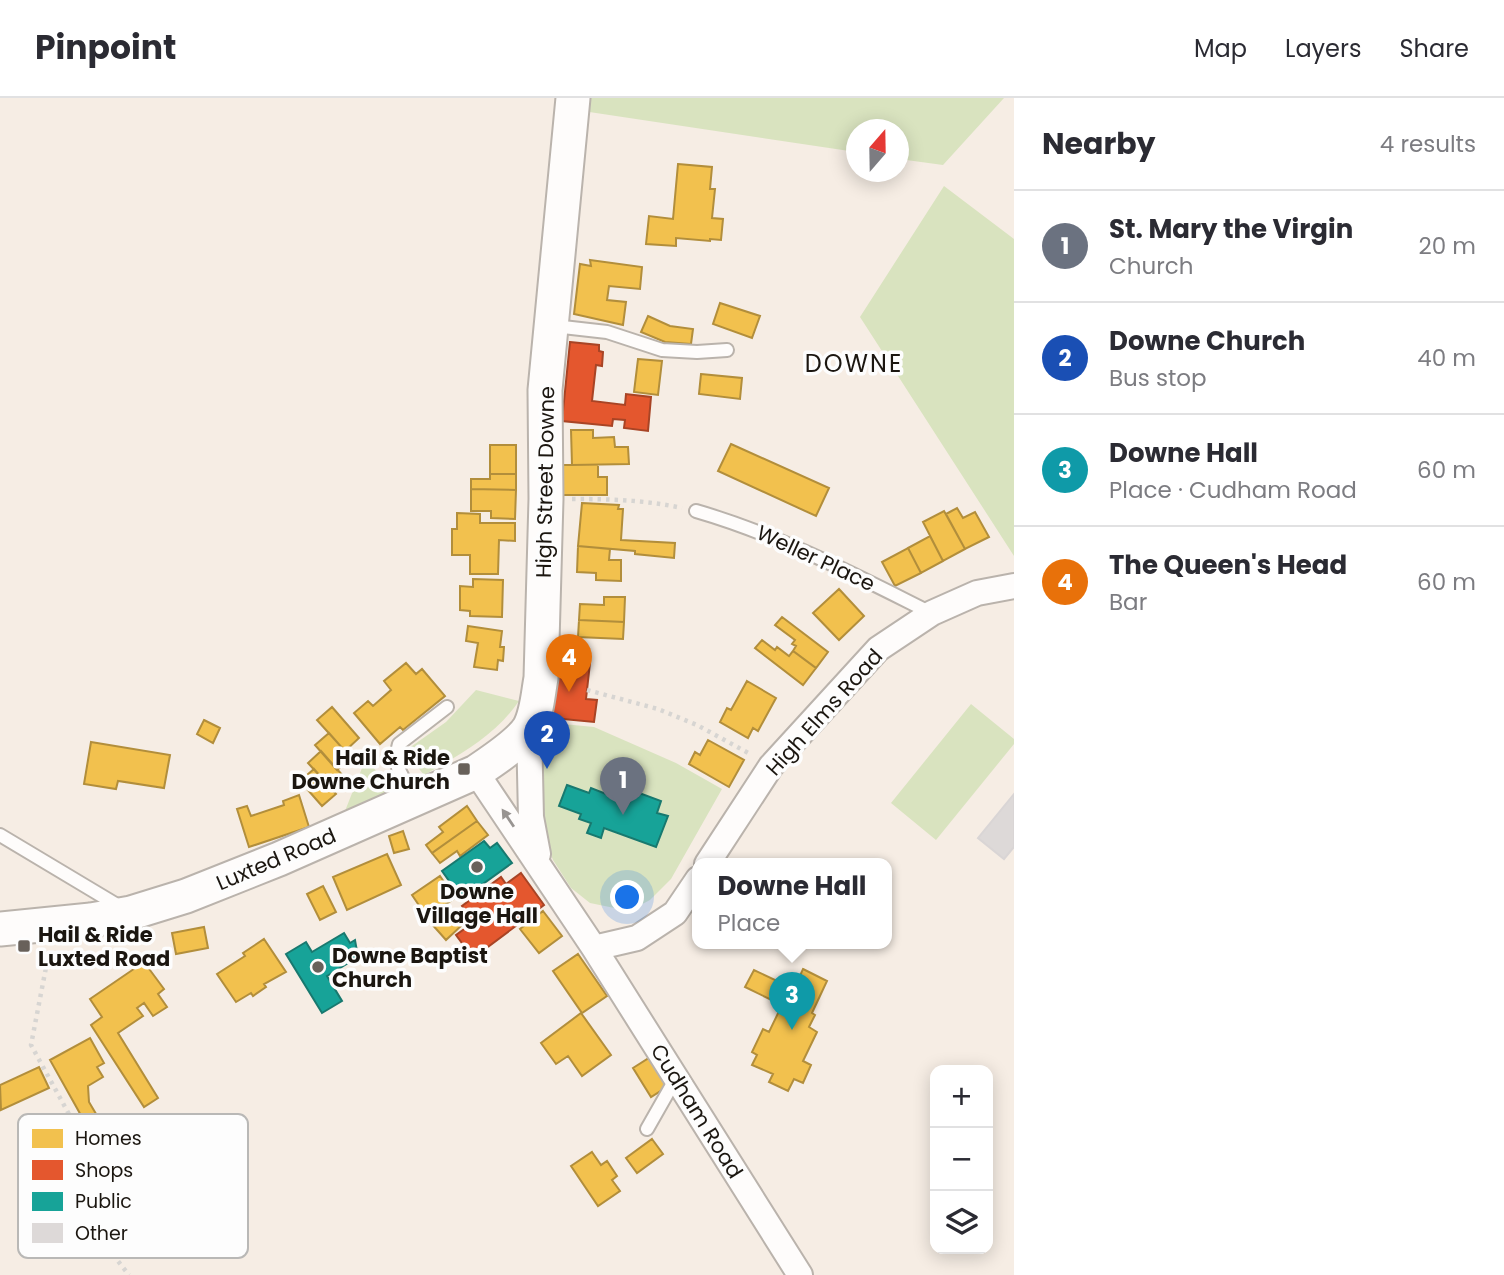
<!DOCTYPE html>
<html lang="en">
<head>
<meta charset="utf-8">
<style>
  :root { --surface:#fff; --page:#f2f2f3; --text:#2b2b33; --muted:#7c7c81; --line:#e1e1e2; --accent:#d93025 }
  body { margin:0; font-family:Poppins,sans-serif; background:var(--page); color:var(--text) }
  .controls { position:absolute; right:21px; bottom:21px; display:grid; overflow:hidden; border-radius:14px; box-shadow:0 4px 18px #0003 }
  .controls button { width:63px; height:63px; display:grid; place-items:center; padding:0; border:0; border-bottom:2px solid var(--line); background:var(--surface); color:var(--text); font:35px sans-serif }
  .compass { position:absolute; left:846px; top:21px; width:63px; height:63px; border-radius:50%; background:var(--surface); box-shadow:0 4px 18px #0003; rotate:20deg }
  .you { position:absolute; left:628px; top:800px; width:24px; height:24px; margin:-18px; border:5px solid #fff; border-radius:50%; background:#1a73e8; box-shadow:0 0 0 10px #1a73e833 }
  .badge { display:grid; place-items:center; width:46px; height:46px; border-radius:50%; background:var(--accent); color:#fff; font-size:23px; font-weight:700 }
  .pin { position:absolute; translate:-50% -58px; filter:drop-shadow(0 2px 4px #0008) }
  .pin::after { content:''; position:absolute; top:37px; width:24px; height:21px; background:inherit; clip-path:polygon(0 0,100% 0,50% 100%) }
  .popup { position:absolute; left:692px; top:760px; width:200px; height:91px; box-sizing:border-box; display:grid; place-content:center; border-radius:14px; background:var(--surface); filter:drop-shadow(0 2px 5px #0005); font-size:23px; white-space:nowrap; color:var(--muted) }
  .popup b { font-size:26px; color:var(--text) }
  .popup::after { content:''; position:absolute; left:50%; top:100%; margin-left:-14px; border:14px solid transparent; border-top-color:var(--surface) }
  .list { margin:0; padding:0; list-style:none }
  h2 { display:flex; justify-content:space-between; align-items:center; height:91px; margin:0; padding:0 28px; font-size:30px }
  h2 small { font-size:23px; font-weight:400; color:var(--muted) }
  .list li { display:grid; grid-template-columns:46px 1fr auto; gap:21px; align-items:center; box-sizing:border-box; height:112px; padding:0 28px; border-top:2px solid var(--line) }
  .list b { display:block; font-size:26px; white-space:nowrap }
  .list p { margin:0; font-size:23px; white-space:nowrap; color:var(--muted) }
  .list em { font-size:23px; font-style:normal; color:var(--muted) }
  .icon { flex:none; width:38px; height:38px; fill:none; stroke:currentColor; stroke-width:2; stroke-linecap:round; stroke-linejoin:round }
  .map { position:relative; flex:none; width:1014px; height:1177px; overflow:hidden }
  header { display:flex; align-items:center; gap:42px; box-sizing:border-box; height:98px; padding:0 35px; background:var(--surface); border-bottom:2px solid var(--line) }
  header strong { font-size:33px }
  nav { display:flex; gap:38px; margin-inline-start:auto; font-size:24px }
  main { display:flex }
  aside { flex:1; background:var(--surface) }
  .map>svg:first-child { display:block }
  .green { fill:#d9e3bf }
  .homes { fill:#f2c14e; stroke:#b28e3b; stroke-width:2 }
  .shops { fill:#e4572e; stroke:#a84425; stroke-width:2 }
  .public { fill:#17a398; stroke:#18796f; stroke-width:2 }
  .building { fill:#ddd9d8; stroke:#d9d5d5; stroke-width:2 }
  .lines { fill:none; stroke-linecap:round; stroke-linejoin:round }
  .lane-casing { stroke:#bab3ac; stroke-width:16 }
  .street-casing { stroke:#bab3ac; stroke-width:28 }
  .secondary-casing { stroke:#bab3ac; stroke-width:37 }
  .path { stroke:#d7d5d2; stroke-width:4.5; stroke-dasharray:3.5 5; stroke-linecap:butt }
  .lane { stroke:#fefcfb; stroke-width:12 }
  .street { stroke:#fefcfb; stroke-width:24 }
  .secondary { stroke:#fefcfb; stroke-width:33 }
  .oneway { fill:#989491 }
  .poi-dot { fill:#68615a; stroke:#fdfdfd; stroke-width:2.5 }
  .labels { text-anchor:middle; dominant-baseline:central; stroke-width:7; stroke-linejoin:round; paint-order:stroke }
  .street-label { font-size:21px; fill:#1b1610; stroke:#fdfdfd }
  .poi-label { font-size:21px; font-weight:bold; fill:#1b1610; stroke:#fdfdfd; text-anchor:start }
  .quarter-label { font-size:24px; letter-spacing:2px; fill:#1b1610; stroke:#fdfdfd }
  .key { fill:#fdfdfd; stroke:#b9b8b6; stroke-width:2 }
  .key-label { font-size:19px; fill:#1b1610 }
</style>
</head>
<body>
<header>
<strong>Pinpoint</strong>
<nav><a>Map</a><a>Layers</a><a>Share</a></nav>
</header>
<main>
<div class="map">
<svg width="1014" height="1177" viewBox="0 0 1014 1177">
  <rect width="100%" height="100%" fill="#f6ede4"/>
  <path class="green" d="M577,0H1004L943,67L899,61L898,32H856V54L576,12Z
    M944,88L1014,141V458L860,219Z
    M476,592L519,603C495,638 460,657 424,677L405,653L446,624Z
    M971,606L1014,641V646L936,742L891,705Z
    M543,624L594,629L676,665L722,691L671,781L650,802L629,813L590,805L571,790L553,762L543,738L537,705Z
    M366,660L391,692L345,713Z"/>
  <path class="homes" d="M678,66L712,69L710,91H715L712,120L723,121L721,142L710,141V143L676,140V148L646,146L649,118L673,121Z
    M590,162L642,169L640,191L609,188L607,202L626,204L623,227L574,216L580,166L591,168Z
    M720,205L760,218L752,240L713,226Z
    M648,218L670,228L693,231L691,246L665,244L641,234Z
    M638,261L662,263L658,297L634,294Z
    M701,276L742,280L740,301L699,296Z
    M571,332H593V340L614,339L615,349H628L629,366L572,367Z
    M731,346L829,390L816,418L718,373Z
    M490,347H516V376H490Z
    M560,367H598V379H607V397H560Z
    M490,376H516V392L471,391V381H490Z
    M471,391L516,392L515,421L491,420V413H471Z
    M582,405L619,407L618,411H623L621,442L675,445L674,460L635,456V453L578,448Z
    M957,410L963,420L975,414L989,439L965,451L946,416Z
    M944,413L965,451L943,463L923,424Z
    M457,415L480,416V425H515V443L499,442L498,476H470V457H452V431H457Z
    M930,438L943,463L921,475L908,450Z
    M578,448L610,451L609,462H621V483L596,482V475L577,474Z
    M908,450L921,475L895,488L882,464Z
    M473,481L503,482L502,519L470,518V513L460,512V488L473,489Z
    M839,491L864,518L839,542L813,515Z
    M604,499H625L624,524L579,522L580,506L604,507Z
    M782,519L828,554L816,570L793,553L796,548L792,546L795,542L775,527Z
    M579,522L624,524L623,541L578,539Z
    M468,528L502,533L500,549H504L503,563L498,562L497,572L474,569L478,545L466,543Z
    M762,542L775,552L777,549L789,558L793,553L816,570L803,587L755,550Z
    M406,565L416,576L422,571L445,598L403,632L400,629L380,646L354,615L368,603L373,608L391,592L384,583Z
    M747,583L776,600L758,633L753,630L748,640L720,624L727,610L731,612Z
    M332,609L359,640L345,653L317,622Z
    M204,622L220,630L213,645L197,636Z
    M329,635L351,660L337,672L315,647Z
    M708,642L744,662L729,689L689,666L695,654L700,657Z
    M91,644L170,657L164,690L118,683L116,691L84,686Z
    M321,653L344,679L331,690L308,665Z
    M314,671L336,696L322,708L300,683Z
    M299,697L309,729L249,749L237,711L247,708L251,718L284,707L283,703Z
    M467,708L477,723L432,755L426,747L443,734L439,729Z
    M477,723L488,737L460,758L457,753L440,765L432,755Z
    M403,733L409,751L394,755L389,738Z
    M387,756L401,787L347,812L333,779Z
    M440,778L455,800L427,819L412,797Z
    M323,788L336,814L320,822L307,796Z
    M446,810L461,828L446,842L430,824Z
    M543,813L562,838L539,855L520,831Z
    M204,829L208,850L176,856L172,835Z
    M264,841L286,874L264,886L266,889L253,898L251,895L236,904L217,876L245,858L243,855Z
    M578,856L607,898L582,915L553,873Z
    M144,864L164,891L158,896L167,909L153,918L144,905L137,910L143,918L118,935L158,1000L144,1009L91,927L102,919L90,901Z
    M803,871L827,883L812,915L815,917L809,929L817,934L803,963L811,967L803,985L794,981L788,993L769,984L773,976L752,967L757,957L752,954L763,931L769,934L782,907L745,889L754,872L794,891Z
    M581,915L611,957L582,978L568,958L556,966L541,945Z
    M90,940L104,965L97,969L103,979L88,988L89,1004L99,1021L87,1028L50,962Z
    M652,958L670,987L651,999L633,970Z
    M39,969L49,990L1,1012L0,987Z
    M652,1041L663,1056L637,1075L626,1060Z
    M592,1054L601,1067L607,1063L617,1078L612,1082L620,1093L598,1108L571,1068Z
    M87,1110L91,1128L74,1131L70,1113Z"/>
  <path class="shops" d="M570,244L599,247V253L603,254L602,268L596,267L592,303L625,307L626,296L651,299L648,333L624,330L625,322L613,321L612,328L562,323Z
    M554,562L590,565L586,601L597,602L594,624L543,619Z
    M521,775L544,807L473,860L456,837L474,824L462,808L501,779L506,786Z"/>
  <path class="public" d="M567,687L589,695L591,690L629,705L634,693L661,703L657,715L668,718L656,749L604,730L601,740L587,735L591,725L579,721L581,716L559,708Z
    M484,743L490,750L497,745L512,765L462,801L442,773Z
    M344,835L350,845L355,842L358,859L327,878L342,903L322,915L286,856L306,844L312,854Z"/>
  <path class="building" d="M1014,696V749L1004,761L978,740Z"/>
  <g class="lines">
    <g class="lane-casing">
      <path id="lane" d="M554,228L607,234L662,252L697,254L727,252
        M696,413C779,437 855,477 931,515
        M414,701L398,670L396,658L399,646L447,609
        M0,737L122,810
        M647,1031L676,980"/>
    </g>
    <g class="street-casing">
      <path id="street" d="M529,630L531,719L538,756
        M476,674L594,850L800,1177
        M707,766L771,668L878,551L932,515L977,495L1014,488
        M594,850L637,840L675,815L698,781"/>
    </g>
    <g class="secondary-casing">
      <path id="secondary" d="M0,831L91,822L131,815L186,798L279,761L476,674C492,663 519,646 529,630C537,616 538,596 541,580L546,401L545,292L573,0"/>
    </g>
    <path class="path" d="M572,401C610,401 645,402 682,410
      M587,592L658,611L697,627L752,657
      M49,854L31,947L81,1038L110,1106L114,1158L129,1177"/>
    <use href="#lane" class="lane"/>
    <use href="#street" class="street"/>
    <use href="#secondary" class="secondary"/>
  </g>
  <defs><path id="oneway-solid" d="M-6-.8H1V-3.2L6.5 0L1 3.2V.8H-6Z" transform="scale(1.75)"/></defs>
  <use class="oneway" href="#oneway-solid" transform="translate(508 720) rotate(-124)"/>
  <g class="poi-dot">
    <rect x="457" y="664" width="14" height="14" rx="3.5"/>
    <circle cx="477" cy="769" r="7"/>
    <rect x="17" y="841" width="14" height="14" rx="3.5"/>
    <circle cx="318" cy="869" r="7"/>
  </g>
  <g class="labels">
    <g class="street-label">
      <text transform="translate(545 384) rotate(-89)">High Street Downe</text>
      <text transform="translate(816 460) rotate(25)">Weller Place</text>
      <text transform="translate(824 614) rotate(-48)">High Elms Road</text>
      <text transform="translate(276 761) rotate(-23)">Luxted Road</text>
      <text transform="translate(697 1013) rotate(58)">Cudham Road</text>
    </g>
    <g class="poi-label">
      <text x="450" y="659" text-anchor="end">Hail &amp; Ride<tspan x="450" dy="24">Downe Church</tspan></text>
      <text x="477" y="793" text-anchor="middle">Downe<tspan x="477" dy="24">Village Hall</tspan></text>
      <text x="38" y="836">Hail &amp; Ride<tspan x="38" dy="24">Luxted Road</tspan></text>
      <text x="332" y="857">Downe Baptist<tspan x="332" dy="24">Church</tspan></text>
    </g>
    <g class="quarter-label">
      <text x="854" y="265">DOWNE</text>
    </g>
  </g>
  <rect x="18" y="1016" width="230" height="144" rx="10" class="key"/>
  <rect x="32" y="1031" width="31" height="19" fill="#f2c14e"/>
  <rect x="32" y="1062" width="31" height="20" fill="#e4572e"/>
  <rect x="32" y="1094" width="31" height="19" fill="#17a398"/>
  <rect x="32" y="1125" width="31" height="20" fill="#ddd9d8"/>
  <g class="key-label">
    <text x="75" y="1047">Homes</text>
    <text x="75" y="1079">Shops</text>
    <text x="75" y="1110">Public</text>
    <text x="75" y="1142">Other</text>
  </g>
</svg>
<div class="controls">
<button>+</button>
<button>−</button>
<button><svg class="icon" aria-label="layers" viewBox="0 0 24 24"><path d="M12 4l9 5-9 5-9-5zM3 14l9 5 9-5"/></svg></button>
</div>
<svg class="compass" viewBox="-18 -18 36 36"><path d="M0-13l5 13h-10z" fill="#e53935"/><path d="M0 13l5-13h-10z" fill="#7c7c81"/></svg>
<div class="you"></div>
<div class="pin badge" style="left:623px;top:717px;background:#6b7280">1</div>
<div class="pin badge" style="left:547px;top:671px;background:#1a4fb4">2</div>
<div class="pin badge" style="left:792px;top:932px;background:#0f9aa8">3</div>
<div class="popup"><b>Downe Hall</b>Place</div>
<div class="pin badge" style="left:569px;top:594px;background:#e8710a">4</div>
</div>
<aside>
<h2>Nearby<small>4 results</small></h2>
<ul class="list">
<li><span class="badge" style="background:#6b7280">1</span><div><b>St. Mary the Virgin</b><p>Church</p></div><em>20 m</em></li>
<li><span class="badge" style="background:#1a4fb4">2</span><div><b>Downe Church</b><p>Bus stop</p></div><em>40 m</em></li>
<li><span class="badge" style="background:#0f9aa8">3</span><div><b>Downe Hall</b><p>Place · Cudham Road</p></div><em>60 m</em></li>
<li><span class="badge" style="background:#e8710a">4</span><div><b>The Queen's Head</b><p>Bar</p></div><em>60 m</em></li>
</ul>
</aside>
</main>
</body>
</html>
